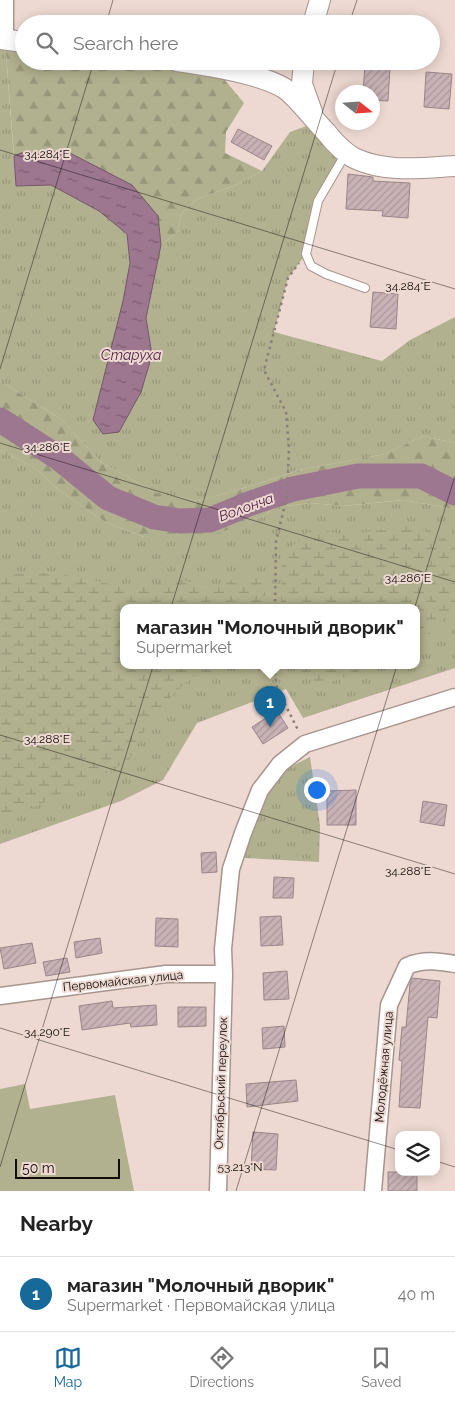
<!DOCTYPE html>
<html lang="en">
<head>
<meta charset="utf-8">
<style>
  :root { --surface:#fff; --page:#f2f2f2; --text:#222; --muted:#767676; --line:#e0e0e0; --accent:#17699a }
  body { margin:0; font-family:Raleway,sans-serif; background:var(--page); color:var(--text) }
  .controls { position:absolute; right:15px; bottom:15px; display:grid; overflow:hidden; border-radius:10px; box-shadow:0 2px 12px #0003 }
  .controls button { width:45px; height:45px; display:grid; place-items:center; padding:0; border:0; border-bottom:1px solid var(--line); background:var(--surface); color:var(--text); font:25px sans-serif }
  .compass { position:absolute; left:335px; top:85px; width:45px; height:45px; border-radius:50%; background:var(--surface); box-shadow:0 2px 12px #0003; rotate:107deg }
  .scale { position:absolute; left:15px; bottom:12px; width:105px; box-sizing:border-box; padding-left:5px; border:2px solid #120b09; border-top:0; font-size:14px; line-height:18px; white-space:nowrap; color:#120b09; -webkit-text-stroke:4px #edd9d1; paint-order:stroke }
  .you { position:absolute; left:316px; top:789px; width:18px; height:18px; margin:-12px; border:4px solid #fff; border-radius:50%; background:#1a73e8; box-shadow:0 0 0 8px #1a73e833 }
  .badge { display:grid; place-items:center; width:32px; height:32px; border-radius:50%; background:var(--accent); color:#fff; font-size:16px; font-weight:700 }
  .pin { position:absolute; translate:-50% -41px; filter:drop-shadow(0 1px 2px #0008) }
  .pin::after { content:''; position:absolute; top:26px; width:18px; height:15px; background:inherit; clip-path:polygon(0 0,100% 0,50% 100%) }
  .popup { position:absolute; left:120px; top:604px; width:300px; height:65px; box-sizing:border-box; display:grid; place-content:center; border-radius:10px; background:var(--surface); filter:drop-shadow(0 1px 4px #0005); font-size:16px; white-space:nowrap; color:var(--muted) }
  .popup b { font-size:19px; color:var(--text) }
  .popup::after { content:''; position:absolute; left:50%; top:100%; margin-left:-10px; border:10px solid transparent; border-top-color:var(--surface) }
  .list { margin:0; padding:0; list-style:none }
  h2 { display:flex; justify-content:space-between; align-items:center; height:65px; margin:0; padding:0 20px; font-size:21px }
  h2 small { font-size:16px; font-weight:400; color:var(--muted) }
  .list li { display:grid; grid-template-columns:32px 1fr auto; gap:15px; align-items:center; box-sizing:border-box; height:75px; padding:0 20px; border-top:1px solid var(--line) }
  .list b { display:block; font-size:19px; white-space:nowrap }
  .list p { margin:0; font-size:16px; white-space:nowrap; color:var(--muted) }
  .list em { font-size:16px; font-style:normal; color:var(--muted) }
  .icon { flex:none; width:28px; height:28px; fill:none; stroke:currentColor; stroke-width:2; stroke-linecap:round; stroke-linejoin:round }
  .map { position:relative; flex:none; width:455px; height:1191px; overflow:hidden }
  .search { position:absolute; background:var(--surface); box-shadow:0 2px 12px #0003; left:15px; right:15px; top:15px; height:55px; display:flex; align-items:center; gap:12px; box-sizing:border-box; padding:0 18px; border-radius:28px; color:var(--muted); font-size:19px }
  .sheet { height:140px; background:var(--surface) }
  nav { display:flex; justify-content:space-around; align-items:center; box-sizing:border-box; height:70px; border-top:1px solid var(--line); background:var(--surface); font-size:14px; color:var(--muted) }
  nav a { display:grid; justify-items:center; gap:2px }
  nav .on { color:var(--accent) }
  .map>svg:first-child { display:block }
  .grass { fill:url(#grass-tufts); fill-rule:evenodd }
  .forest { fill:url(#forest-firs) }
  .wetland { fill:url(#wetland-marsh) }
  .green { fill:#b1b18f }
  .water { fill:url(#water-ripples); stroke:#735668 }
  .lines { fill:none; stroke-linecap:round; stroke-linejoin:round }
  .river { stroke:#9d7690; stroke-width:25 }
  .building { fill:url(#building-hatch); stroke:#9a8688 }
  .service-casing { stroke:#a7948d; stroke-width:10 }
  .minor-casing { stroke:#a7948d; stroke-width:19 }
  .tertiary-casing { stroke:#a7948d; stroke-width:22 }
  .path { stroke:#8b7d78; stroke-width:2.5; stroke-dasharray:2.5 4; stroke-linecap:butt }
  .service { stroke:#fff; stroke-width:8 }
  .minor { stroke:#fff; stroke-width:16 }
  .tertiary { stroke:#fff; stroke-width:20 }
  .ticks { fill:none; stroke:#120b09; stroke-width:1; stroke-opacity:0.45 }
  .labels { text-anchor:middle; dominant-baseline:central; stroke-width:4; stroke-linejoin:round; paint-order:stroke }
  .street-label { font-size:12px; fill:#120b09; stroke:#edd9d1 }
  .water-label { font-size:14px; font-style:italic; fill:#532046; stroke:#edd9d1 }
  .ticks-label { font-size:12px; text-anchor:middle; fill:#120b09; stroke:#edd9d1; stroke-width:4; stroke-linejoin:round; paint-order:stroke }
</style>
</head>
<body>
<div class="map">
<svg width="455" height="1191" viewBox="0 0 455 1191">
  <defs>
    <pattern id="grass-tufts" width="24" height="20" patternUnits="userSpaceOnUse" patternTransform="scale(1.25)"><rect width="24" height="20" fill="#b1b18f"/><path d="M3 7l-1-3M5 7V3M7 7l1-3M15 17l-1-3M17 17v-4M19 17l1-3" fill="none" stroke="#97977a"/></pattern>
    <pattern id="forest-firs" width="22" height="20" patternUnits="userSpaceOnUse" patternTransform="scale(1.25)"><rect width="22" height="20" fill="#b1b18f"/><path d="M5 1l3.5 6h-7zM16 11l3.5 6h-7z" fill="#97977a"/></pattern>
    <pattern id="wetland-marsh" width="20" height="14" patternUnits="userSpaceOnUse" patternTransform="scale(1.25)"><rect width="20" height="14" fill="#b1b18f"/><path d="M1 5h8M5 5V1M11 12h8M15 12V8" fill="none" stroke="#97977a"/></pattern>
    <pattern id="water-ripples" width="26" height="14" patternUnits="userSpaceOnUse" patternTransform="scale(1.25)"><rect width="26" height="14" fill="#9d7690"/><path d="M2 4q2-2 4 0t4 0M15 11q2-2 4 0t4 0" fill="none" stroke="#7f5f74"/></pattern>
    <pattern id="building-hatch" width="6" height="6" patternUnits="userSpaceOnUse" patternTransform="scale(1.25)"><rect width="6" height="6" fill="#c8b2b5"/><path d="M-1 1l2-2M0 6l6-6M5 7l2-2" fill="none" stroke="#ab989a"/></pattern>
  </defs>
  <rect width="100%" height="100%" fill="#edd9d1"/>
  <path class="grass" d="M0,39L5,40L16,186L51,185L99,211L127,234L130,263L123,301L119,432L141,392L152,355L146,318L161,245L177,233L182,213L197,199L236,185L262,171L290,132L317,122L346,152L318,201L306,254L288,278L274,332L382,361L410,340L455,317V443L423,436L385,454L299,470L258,484L198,501L154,492L101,462L61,419L0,381Z
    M0,450L35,468L60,491L105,522L144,537L251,523L277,507L311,503L342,506L404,500L455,509V668L303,718L286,689L197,723L163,780L121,801L0,844ZM124,608H416V666H124Z
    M310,757L320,825L319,862L245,858C251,826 262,791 289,768C295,764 303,761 310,757Z"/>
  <path class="forest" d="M5,40L24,42V61H177L213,66L244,103L226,132L225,153L262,171L236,185L197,199L182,213L177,233L161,245L158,216L66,151L21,153L14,156Z
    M0,381L61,419L101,462L154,492L198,501L258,484L299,470L385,454L423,436L455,443V509L404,500L342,506L311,503L277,507L251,523L199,538L144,537L105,522L60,491L35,468L0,450Z"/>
  <path class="wetland" d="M403,526L437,533L455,546V608L429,633L416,635V608H281L282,563L291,547L312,528L346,535Z
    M263,571L262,608H124V666H236L191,677L152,716L129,760L88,784L58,795L0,824V576L36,572L80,577L133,590L175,579L213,586Z
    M286,666H373L320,686L296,668Z"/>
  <path class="green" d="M25,1084L30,1109L115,1095L134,1191H0V1089Z"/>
  <path class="water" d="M66,151L132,185L158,216L161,245L146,318L152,355L141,392L119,432L103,434L93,420L123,301L130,263L127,234L99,211L51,185L16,186L14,156L21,153Z"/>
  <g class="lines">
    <path class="river" d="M0,420L59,458L108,498L154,517L180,521L210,520L251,503L293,489L358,476H421L455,493"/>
  </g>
  <path class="building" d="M365,65L390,67L388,101L372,100V92H363Z
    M426,72L452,74L449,109L424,107Z
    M238,129L272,146L264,160L231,142Z
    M348,174L373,177V181L410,183L408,218L382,216L383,211L346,209Z
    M373,292L398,294L396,329L370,327Z
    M277,711L288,728L263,744L252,727Z
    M356,790V825H327V791Z
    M423,801L447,805L444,826L420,822Z
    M216,852L217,872L202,873L201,853Z
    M274,877L294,878L293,898H273Z
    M281,916L283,945L261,946L260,917Z
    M156,918L178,919V947L155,946Z
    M100,938L102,953L76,958L74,942Z
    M32,943L36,963L4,969L0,948Z
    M67,958L70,972L46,976L43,962Z
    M287,971L289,999L264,1000L263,973Z
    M412,978L440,981L437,1018L428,1017L420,1108L399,1107L402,1061L399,1060L402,1027H406L410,984Z
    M112,1001L113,1008L156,1005L157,1025L131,1027L130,1023L82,1030L79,1006Z
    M178,1007H206V1026L178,1027Z
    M284,1026L285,1047L263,1049L262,1028Z
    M296,1080L298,1101L247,1107L246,1084Z
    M253,1132L278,1134L276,1170L251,1169Z
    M388,1172H417V1191H388Z"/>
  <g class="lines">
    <g class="service-casing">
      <path id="service" d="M346,153L318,201L306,254L311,266L326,274L365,288"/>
    </g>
    <g class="minor-casing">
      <path id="minor" d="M5,0V40
        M0,996L166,974H224
        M218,1191L224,974L223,949L231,869L243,833L260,790L280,764L305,744L455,697
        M373,1191L389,1005L407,966C423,959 438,961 455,964"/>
    </g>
    <g class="tertiary-casing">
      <path id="tertiary" d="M313,24L320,0
        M0,39L24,42
        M177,61C206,65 259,73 284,88C296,96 315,121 326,132C333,141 343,152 354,158C385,173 422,168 455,166
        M304,61L302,84L312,112"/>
    </g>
    <path class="path" d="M275,608L276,541L287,496L289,448L286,412L264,370L288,278L299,263
      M274,666L277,688L299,732"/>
    <use href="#service" class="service"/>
    <use href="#minor" class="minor"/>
    <use href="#tertiary" class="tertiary"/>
  </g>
  <path class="ticks" d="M106,24L113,0M349,24L357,0M0,150L455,289M0,369L94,61M0,443L455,582M0,735L455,874M0,1028L399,1150M436,1161L455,1167M0,1167L338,61M236,1191L455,476"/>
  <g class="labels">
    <g class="street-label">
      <text transform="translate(123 981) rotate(-6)">Первомайская улица</text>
      <text transform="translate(384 1067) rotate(-85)">Молодёжная улица</text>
      <text transform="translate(221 1083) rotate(-88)">Октябрьский переулок</text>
    </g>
    <g class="water-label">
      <text x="131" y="355">Старуха</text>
      <text transform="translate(246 507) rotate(-20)">Волонча</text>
    </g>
  </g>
  <g class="ticks-label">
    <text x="47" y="158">34.284°E</text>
    <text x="408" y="290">34.284°E</text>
    <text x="47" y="451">34.286°E</text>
    <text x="408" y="582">34.286°E</text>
    <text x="47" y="743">34.288°E</text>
    <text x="408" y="875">34.288°E</text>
    <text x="47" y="1036">34.290°E</text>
    <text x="240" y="1171">53.213°N</text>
  </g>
</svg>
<div class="controls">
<button><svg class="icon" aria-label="layers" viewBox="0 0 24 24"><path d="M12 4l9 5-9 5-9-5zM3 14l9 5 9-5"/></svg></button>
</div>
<svg class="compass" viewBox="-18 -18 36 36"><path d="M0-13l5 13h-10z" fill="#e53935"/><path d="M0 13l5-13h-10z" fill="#767676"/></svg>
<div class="scale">50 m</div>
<div class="you"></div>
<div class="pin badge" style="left:270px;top:727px">1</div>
<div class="popup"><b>магазин &quot;Молочный дворик&quot;</b>Supermarket</div>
<div class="search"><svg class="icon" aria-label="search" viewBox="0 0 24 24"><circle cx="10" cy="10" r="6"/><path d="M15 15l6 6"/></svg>Search here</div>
</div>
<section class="sheet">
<h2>Nearby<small></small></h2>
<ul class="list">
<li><span class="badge">1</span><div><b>магазин &quot;Молочный дворик&quot;</b><p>Supermarket · Первомайская улица</p></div><em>40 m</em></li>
</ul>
</section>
<nav>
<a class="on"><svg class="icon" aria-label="map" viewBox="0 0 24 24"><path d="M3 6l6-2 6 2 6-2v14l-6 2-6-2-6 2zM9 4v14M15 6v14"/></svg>Map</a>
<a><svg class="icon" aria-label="directions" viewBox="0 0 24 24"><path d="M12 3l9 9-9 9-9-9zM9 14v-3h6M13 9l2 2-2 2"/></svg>Directions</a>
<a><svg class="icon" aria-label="saved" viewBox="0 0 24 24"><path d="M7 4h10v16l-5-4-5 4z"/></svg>Saved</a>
</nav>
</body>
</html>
